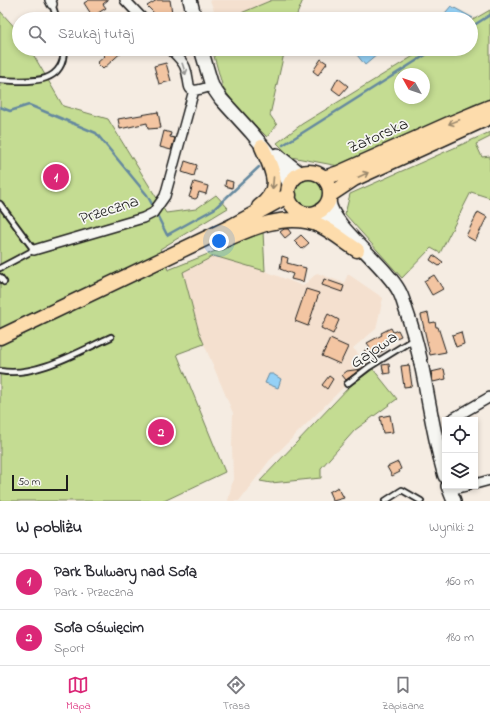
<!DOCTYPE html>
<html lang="pl">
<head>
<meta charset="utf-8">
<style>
  :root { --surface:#fff; --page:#f2f2f3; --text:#2b2b33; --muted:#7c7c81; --line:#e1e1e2; --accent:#db2777 }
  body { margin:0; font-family:"Indie Flower",sans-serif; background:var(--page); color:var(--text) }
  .controls { position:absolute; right:12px; bottom:12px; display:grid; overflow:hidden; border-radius:0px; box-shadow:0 2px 6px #0003 }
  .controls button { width:36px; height:36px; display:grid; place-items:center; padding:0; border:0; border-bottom:1px solid var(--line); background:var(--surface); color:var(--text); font:20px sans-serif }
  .compass { position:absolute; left:394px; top:68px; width:36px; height:36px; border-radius:50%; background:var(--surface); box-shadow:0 2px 6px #0003; rotate:310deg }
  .scale { position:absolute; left:12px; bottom:10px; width:56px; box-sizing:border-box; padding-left:4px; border:2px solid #1c1c1c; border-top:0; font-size:11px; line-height:14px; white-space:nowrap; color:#1c1c1c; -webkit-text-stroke:3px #f6f6f2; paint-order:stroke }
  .you { position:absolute; left:219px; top:241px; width:14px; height:14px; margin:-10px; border:3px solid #fff; border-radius:50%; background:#1a73e8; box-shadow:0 0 0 6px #1a73e833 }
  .badge { display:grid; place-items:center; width:26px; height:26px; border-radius:50%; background:var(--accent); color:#fff; font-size:13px; font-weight:700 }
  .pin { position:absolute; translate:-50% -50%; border:2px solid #fff; box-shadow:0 1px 4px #0006 }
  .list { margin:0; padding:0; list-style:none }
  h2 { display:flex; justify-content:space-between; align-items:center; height:52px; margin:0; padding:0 16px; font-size:17px }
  h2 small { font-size:13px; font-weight:400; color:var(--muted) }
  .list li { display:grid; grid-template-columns:26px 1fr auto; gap:12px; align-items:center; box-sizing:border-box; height:56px; padding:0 16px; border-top:1px solid var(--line) }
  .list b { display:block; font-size:15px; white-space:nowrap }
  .list p { margin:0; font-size:13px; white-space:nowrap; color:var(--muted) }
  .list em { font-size:13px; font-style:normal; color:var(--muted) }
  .icon { flex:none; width:22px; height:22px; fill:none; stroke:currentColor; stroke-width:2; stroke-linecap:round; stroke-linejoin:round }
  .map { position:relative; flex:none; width:490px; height:501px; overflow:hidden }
  .search { position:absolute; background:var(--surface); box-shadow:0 2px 6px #0003; left:12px; right:12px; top:12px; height:44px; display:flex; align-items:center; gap:10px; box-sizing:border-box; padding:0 14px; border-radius:22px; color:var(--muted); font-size:15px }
  .sheet { height:164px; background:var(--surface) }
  nav { display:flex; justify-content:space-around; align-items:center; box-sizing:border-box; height:56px; border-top:1px solid var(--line); background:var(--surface); font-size:11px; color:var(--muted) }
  nav a { display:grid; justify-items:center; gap:2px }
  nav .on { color:var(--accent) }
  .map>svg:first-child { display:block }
  .built { fill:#f4e0cf }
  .green { fill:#c4dc92; stroke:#707c57; fill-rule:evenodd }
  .water { fill:#95d1f6; stroke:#65899f }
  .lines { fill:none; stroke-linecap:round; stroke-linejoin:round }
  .stream { stroke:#65899f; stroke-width:2.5 }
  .building { fill:#f3c5a2; stroke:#1c1c1c }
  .lane-casing { stroke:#1c1c1c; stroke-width:8 }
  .street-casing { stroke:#1c1c1c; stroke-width:12 }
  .secondary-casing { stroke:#1c1c1c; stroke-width:16 }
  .primary-casing { stroke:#1c1c1c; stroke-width:17 }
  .lane { stroke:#f6f6f2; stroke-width:4.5 }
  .street { stroke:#f6f6f2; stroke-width:9 }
  .secondary { stroke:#f6f6f2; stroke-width:13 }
  .primary { stroke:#fddcac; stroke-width:14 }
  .oneway { stroke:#949492 }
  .oneway2 { stroke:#98866b }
  .labels { text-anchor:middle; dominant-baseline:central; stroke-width:3.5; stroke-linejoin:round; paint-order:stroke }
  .street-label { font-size:17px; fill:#1c1c1c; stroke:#f6f6f2 }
</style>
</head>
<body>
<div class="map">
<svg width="490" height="501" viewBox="0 0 490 501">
  <rect width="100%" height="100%" fill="#f5ece2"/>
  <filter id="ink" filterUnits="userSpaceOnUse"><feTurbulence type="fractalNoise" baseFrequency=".025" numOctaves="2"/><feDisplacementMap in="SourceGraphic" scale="8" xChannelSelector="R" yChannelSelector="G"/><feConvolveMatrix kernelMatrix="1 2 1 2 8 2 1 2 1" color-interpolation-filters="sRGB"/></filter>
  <g filter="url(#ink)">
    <path class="built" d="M210,0H272L227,19H217Z
      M214,256L265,271L303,286L317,273L344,283L348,274L383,298L376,329L353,348L367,364L269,461L239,501H228L233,479L232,446L233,413L199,332L183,272Z"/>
    <path class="green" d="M272,0H303L295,19H227Z
      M490,10V99L473,105L344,167L291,157L277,143L302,124L425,49H471V21ZM400,74H424V98H400Z
      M0,11L19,32V49H30L63,106L108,119L166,213L196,209L216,195L228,208L160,249L168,270L263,232L265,271L214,256L183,272L199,332L204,344L177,354L225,472L164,501H0Z
      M212,49H285L270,115L277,125L267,137L237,107L223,88Z
      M490,132V137L476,144L482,157L490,156V198L471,192L440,253L431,248L402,278L345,214L350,194Z
      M295 193a14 14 0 1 1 28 0a14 14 0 1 1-28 0Z
      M373,369L397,399L355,430L321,468V478L271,483L260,481L350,386Z"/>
    <path class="water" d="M451,6L473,18L440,19Z
      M364,49H393L390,51L384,49L365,65L357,55Z
      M269,374H273L281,379L278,388L265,383Z"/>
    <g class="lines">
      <path class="stream" d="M471,27L490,15
        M0,107L10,111L29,105L96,133L147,195L153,206
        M283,145L435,49
        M157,215L167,235L214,209L259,167"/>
    </g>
    <path class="building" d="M89,0H108L103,4L106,8L95,15L93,13L91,14L84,3Z
      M157,0H170L173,19H160L147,6Z
      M104,49H125L103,69L97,63L105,56L101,52Z
      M321,59L327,63L318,75L313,71Z
      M166,63L171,81L159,84L154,66Z
      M338,78L348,86L340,95L332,89Z
      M158,112L161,128L148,129L147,123L120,129L118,119Z
      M164,131L171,133L170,137L175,138L171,150L160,147Z
      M185,161L197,165L194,176L182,172Z
      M226,180L233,182L232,188L225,186Z
      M194,182L208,186L206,194L199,192L197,198L195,199L189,197Z
      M478,212L487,217L475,241L466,236Z
      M284,229H288L291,233L285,238L280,232Z
      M301,235L309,243L302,249L294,241Z
      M433,255L443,262L439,266L430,260Z
      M282,256L288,258L287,263L306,268L303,282L291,279L293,274L280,269Z
      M434,275L443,289L432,295L424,281Z
      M324,279L344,286L342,292L322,285Z
      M306,289L319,293L308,326L295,321Z
      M428,313L430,323L435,322L436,327H438L446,352L430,355L421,315Z
      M328,314L339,320L333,334L321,328Z
      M391,328L393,332L398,330L401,336L383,344L386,349L369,359L364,351L370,347L367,343L382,335L381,333Z
      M461,332L464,344L456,347L452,335Z
      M330,339L348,347L340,364L322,356Z
      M389,364L390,373L384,374L382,365Z
      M409,365L412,386L404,387L401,366Z
      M361,369L346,380L342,375L347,371Z
      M444,369L446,379L433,382L431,372Z
      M329,376L333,379L327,389L322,385Z
      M390,415L393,432L383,433L380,417Z
      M398,462L401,469L399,470L400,472L392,476L387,467Z
      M338,487L344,498L333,501L329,492Z"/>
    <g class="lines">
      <g class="lane-casing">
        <path id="lane" d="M52,4L57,19
          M0,80C27,81 64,87 64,49
          M0,204L34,250L0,268
          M0,277L4,282
          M0,371C35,378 80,351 111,337
          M347,384L369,367L414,339
          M385,501L402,490L421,501"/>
      </g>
      <g class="street-casing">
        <path id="street" d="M50,0L52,4
          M125,0L143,19
          M170,49C175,54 182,60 185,67C193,87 181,96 212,86
          M34,250L143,218L153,213L165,196L194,90
          M450,420L490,397
          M475,484L490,480
          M449,490L466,486"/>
      </g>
      <g class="secondary-casing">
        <path id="secondary" d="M190,0L195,19
          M201,49L212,86L221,99L251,132L283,171L290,185
          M277,155L301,174
          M329,201C331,226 385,264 399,291C403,298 404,305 407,313C426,366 429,422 445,476
          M318,212L339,233
          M448,486L454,501"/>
      </g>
      <g class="primary-casing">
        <path id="primary" d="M288 193a21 21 0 1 1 42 0a21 21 0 1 1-42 0Z
          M324,178L339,173L449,124L490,107
          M330,195L354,179L490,117
          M259,207C284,189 272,170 262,147
          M218,243C248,229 288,210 321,226C333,232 345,242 357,250
          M0,337L232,226L289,195"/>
      </g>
      <use href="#lane" class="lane"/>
      <use href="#street" class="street"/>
      <use href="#secondary" class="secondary"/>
      <use href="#primary" class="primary"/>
    </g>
    <defs><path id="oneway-shaft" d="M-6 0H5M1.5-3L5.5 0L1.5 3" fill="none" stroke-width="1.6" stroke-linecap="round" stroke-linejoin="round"/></defs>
    <use class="oneway" href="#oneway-shaft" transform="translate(184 69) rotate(72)"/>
    <g class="oneway2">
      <use href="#oneway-shaft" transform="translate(454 122) rotate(158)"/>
      <use href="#oneway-shaft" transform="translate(363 175) rotate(-25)"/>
      <use href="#oneway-shaft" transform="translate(273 183) rotate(95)"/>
    </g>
  </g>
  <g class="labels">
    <g class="street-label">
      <text transform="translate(378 136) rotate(-24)">Zatorska</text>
      <text transform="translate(109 210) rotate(-18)">Przeczna</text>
      <text transform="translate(374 350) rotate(-34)">Gajowa</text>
    </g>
  </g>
</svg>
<div class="controls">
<button><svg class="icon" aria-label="locate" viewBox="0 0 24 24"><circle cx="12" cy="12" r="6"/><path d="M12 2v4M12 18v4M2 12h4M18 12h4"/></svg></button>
<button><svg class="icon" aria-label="layers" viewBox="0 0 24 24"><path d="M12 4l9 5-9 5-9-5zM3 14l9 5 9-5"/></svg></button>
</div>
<svg class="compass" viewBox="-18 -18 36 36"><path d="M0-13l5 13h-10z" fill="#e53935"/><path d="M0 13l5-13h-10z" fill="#7c7c81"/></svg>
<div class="scale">50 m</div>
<div class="you"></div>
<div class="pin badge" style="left:56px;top:177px">1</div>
<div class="pin badge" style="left:161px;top:432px">2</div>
<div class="search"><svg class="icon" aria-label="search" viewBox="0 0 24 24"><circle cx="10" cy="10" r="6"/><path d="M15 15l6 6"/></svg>Szukaj tutaj</div>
</div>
<section class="sheet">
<h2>W pobliżu<small>Wyniki: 2</small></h2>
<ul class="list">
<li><span class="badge">1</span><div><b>Park Bulwary nad Sołą</b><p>Park · Przeczna</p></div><em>160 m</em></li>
<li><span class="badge">2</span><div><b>Soła Oświęcim</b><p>Sport</p></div><em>180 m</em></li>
</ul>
</section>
<nav>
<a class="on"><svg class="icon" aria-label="map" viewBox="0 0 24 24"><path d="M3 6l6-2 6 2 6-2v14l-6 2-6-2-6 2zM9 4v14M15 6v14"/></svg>Mapa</a>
<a><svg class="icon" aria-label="directions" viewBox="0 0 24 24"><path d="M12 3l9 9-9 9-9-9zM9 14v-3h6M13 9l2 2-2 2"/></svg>Trasa</a>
<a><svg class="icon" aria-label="saved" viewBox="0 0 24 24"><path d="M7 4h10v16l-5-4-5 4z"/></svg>Zapisane</a>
</nav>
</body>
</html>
